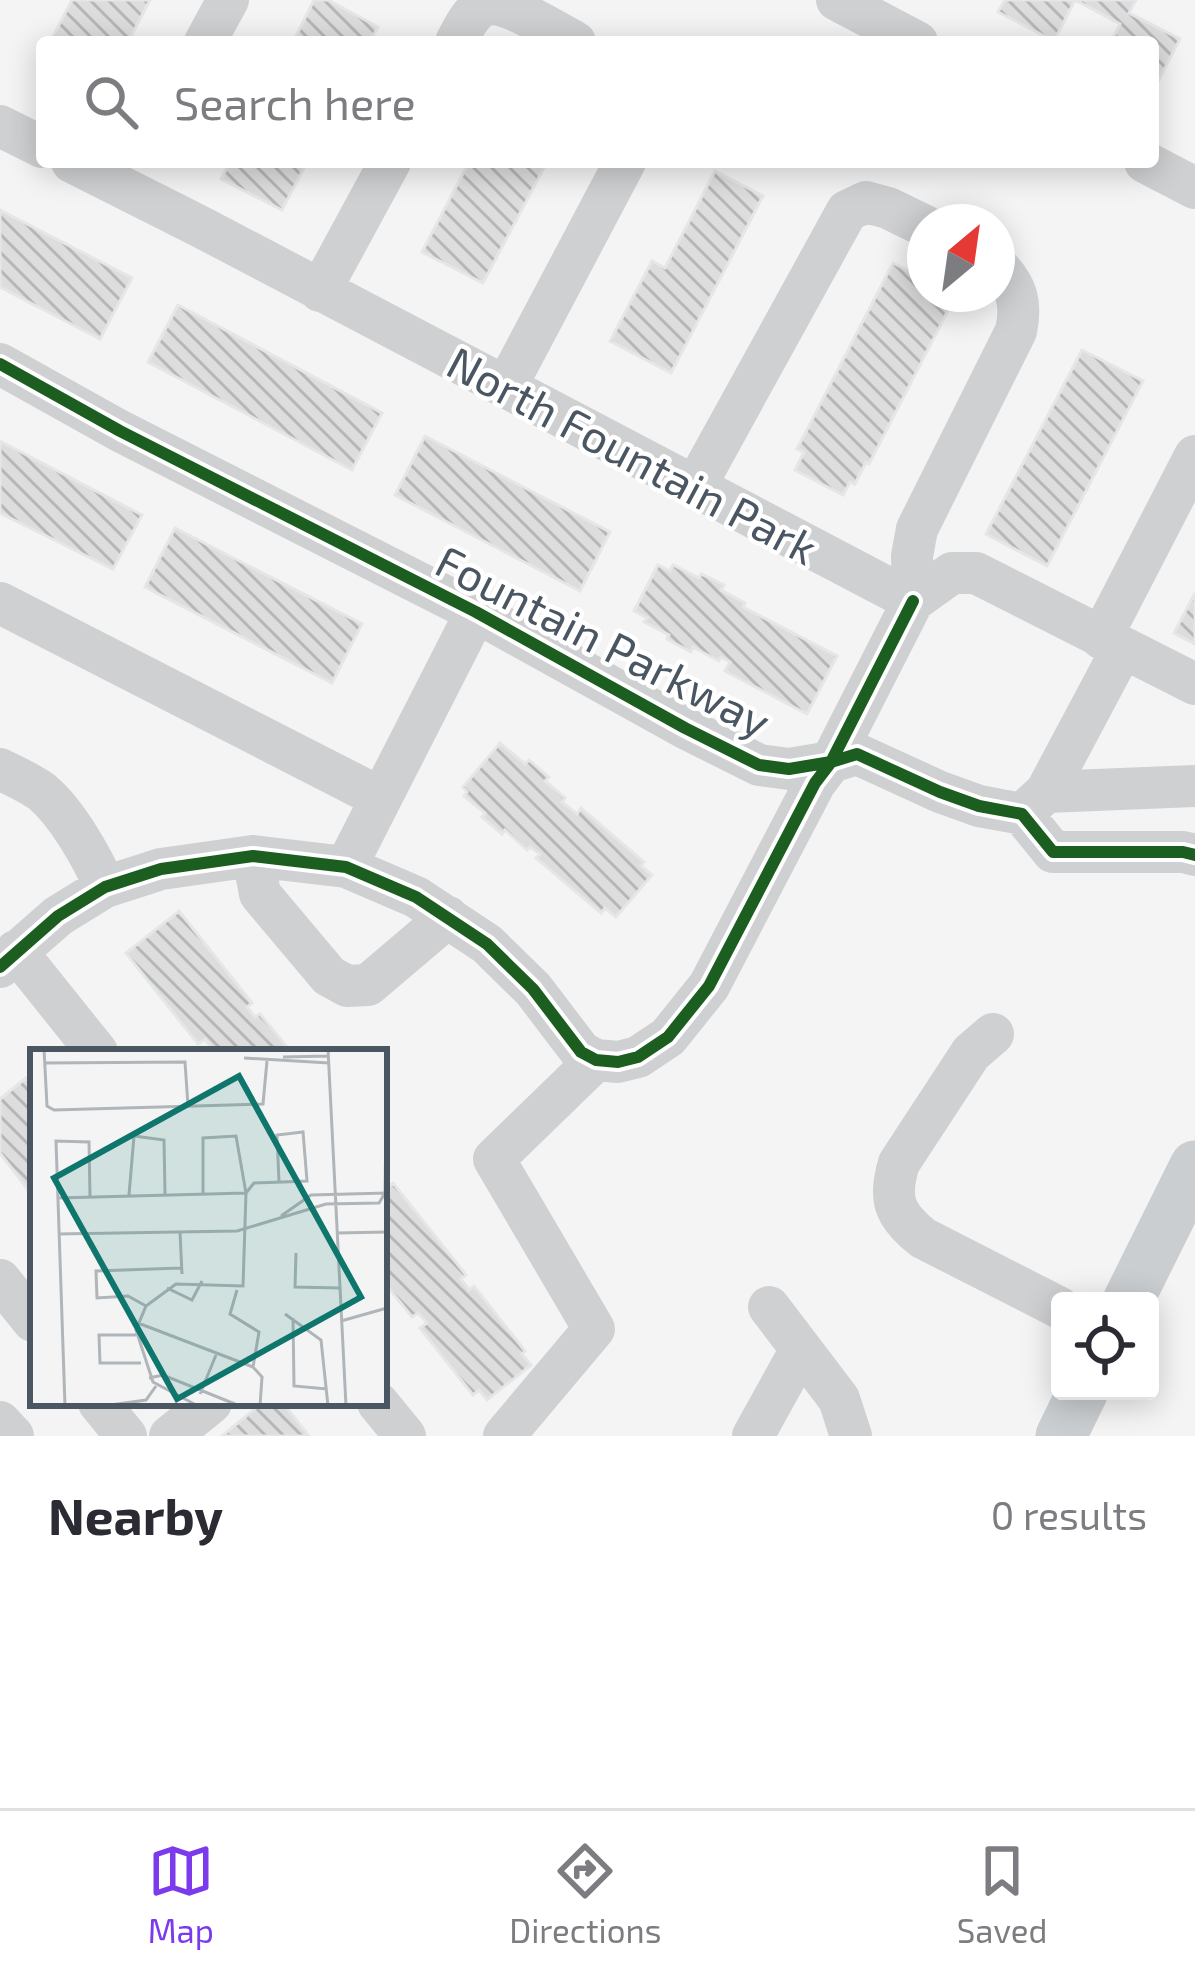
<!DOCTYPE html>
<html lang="en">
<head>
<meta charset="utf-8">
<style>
  :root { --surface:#fff; --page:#f7f7f7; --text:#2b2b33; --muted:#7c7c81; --line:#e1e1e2; --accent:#7c3aed }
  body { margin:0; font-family:"Exo 2",sans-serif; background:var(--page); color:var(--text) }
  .controls { position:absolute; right:36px; bottom:36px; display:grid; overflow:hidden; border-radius:12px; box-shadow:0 6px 30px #0003 }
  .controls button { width:108px; height:108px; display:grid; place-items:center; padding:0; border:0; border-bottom:3px solid var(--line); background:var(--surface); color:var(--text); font:60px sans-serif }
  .compass { position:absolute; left:907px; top:204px; width:108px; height:108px; border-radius:50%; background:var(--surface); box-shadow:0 6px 30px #0003; rotate:29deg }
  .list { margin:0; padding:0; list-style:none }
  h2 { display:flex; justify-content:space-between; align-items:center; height:156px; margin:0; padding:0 48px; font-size:51px }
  h2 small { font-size:39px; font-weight:400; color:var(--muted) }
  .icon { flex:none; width:66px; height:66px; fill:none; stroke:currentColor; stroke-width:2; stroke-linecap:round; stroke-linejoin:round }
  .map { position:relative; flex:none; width:1195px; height:1436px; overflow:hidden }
  .search { position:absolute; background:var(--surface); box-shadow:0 6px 30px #0003; left:36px; right:36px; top:36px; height:132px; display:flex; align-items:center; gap:30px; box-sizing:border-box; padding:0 42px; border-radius:12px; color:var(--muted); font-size:45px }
  .sheet { height:372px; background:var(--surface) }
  nav { display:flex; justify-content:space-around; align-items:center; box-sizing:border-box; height:168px; border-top:3px solid var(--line); background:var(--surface); font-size:33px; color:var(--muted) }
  nav a { display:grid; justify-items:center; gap:6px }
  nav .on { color:var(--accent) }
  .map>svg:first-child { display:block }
  .building { fill:url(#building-back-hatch); stroke:#e5e6e7; stroke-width:3 }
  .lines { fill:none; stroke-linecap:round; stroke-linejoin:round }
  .minor { stroke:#ced0d2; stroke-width:42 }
  .major { stroke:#caced1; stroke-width:51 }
  .cycleway-casing { stroke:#fff; stroke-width:20 }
  .cycleway { stroke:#1b5e20; stroke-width:12 }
  .labels { text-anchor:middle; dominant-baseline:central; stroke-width:9; stroke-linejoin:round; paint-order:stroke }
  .street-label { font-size:45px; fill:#4a5661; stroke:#fff }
  .inset-road { fill:none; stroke:#b0b5b9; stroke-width:3 }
  .view { fill:#0f766e; fill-opacity:0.15; stroke:#0f766e; stroke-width:6 }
  .inset-edge { fill:none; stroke:#4a5661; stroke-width:6 }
</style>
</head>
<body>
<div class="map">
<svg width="1195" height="1436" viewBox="0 0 1195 1436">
  <defs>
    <pattern id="building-back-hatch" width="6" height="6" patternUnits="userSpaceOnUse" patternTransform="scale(3)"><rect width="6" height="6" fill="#ddddde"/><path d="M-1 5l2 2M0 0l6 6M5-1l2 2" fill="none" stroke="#b5b6b7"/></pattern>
  </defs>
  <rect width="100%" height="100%" fill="#f4f4f4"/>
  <path class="building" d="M72,0H150L128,42H50Z
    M314,0H328L378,27L370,42H293Z
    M1005,0H1136L1129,13L1180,39L1153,91V42H1111L1120,24L1075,0L1054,41L998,12Z
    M230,162H307L282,210L221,179Z
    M469,162H547L483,283L422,252Z
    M715,171L763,196L671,373L610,341L652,261L665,268Z
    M0,210L132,278L100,339L0,287Z
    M893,263L925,279V294L956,295L869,464L866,462L855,484L850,482L843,495L795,470L804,452L797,449Z
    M178,305L382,413L352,470L148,362Z
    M1082,350L1143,381L1047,566L986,534Z
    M425,436L610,532L580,591L395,495Z
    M0,441L142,515L113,569L0,513Z
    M175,528L362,624L332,683L145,587Z
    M658,565L670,571L673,565L699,578L701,574L724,585L721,590L745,603L743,607L837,656L807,714L725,671L730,662L721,657L719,661L693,647L691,652L667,639L669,635L644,622L647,618L634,611Z
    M1195,593V644L1174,633Z
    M500,743L525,764L529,760L549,777L545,781L565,798L562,802L577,814L581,808L644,862L641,866L652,875L616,917L605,908L601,913L536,858L540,854L530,847L527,850L505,830L502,834L482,817L485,813L464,796L467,792L463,787Z
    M179,911L252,1003L247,1007L255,1017L260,1014L291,1052H212L214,1051L205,1039L198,1044L126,953Z
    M26,1078L33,1087L32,1195L0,1153V1099Z
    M393,1183L466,1275L461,1279L469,1290L474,1286L525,1351L522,1354L531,1365L487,1400L479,1390L473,1395L420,1328L427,1323L418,1313L412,1317L384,1282V1190Z
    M262,1403H283L309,1436H222Z"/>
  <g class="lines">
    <path class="minor" d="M837,0L917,42
      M205,42L228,0
      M456,42C463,29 471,10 486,5C506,0 556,32 575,42
      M0,126L42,147
      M72,162L201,227L913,601L952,573H976L1195,684
      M1145,162L1195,188
      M320,291L390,162
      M0,364L120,431L476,612L685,728L759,765L789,769L831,762L857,754L940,792L979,806L1022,814L1053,852H1183L1195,855
      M506,387L625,162
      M695,487L847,211L866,202L888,208L925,226
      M0,603L381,798
      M1101,638L1195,456
      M0,769C14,776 30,783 42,792C67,813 92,857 105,887
      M1046,792L1122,649
      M1022,814L1046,792L1195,786
      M253,856L260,894L329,976L347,986L368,985L448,917
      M346,867L476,612
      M16,951L97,1052
      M0,967L58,916L105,887L161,869L253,856L346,867L416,897L487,944L533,989L581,1052L596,1060L618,1062L638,1057L668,1037L709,986L815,783L831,762L913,601L912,556L917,529L1016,331C1022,303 1017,286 997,266
      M993,1034L971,1053L899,1163C888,1199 894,1215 923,1238L1060,1308
      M0,1280L33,1321
      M769,1307L839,1399L851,1436
      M99,1403L126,1436
      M378,1403L405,1436
      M0,1422L13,1436
      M170,1436L211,1403
      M504,1436L594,1329L494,1159L596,1060
      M753,1436L800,1351"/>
    <path class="major" d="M1128,1301L1195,1166
      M1061,1436L1083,1391"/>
    <g class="cycleway-casing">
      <path id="cycleway" d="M0,364L120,431L476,612L685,728L759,765L789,769L831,762L857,754L940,792L979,806L1022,814L1053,852H1183L1195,855
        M0,967L58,916L105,887L161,869L253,856L346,867L416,897L487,944L533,989L581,1052L596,1060L618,1062L638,1057L668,1037L709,986L815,783L831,762L913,601"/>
    </g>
    <use href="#cycleway" class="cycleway"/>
  </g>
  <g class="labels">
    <g class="street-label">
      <text transform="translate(633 454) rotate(28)">North Fountain Park</text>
      <text transform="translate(604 640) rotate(27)">Fountain Parkway</text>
    </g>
  </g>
  <g transform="translate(30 1049)">
    <rect width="357" height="357" fill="#f4f4f4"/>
    <path class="inset-road" d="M14,0L17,57L24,61L233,55L237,12M298,0L316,357M253,8L299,7M214,9L299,14M15,14L155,13L158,57M355,144L357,4M99,146L104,87L134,91L135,145M27,149L216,144L224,134L253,133L277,132L273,83L247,86L249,133M150,183L152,225M307,184L357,183M28,185L207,182L296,155L349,154L355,144L281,146L251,167M266,204L265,238L310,239M137,239L162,251L172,232M207,241L200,265L229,283L223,318L232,328L230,357M116,257L98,247L67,249L66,222L151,219M255,265L291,291L298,357M263,269L264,337L297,340M311,272L357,259M108,274L223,318M106,286H69L70,314H111M119,329L133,326L205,355M170,345L186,306M35,357L26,92L59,93L60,147M73,357L116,351L126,337M168,357L123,333L106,281L116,257L146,235L213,237L216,144L206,87L173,89V145"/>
    <path class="view" d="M209,27L331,248L147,350L24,129Z"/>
    <rect width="357" height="357" class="inset-edge"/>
  </g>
</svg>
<div class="controls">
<button><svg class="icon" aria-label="locate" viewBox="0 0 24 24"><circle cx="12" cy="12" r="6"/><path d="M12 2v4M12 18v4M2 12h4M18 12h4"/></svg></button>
</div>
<svg class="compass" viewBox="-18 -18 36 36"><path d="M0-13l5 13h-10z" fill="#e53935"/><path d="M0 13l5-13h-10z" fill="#7c7c81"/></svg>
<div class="search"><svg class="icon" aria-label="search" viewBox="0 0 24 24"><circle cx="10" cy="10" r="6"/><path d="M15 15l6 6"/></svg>Search here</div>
</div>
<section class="sheet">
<h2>Nearby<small>0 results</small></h2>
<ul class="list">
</ul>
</section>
<nav>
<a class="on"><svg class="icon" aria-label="map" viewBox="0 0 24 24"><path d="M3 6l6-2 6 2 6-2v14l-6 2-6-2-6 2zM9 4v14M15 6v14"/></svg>Map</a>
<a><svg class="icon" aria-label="directions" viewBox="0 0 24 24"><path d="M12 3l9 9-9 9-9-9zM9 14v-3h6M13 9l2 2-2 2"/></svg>Directions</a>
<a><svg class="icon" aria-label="saved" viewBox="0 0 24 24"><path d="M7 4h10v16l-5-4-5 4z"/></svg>Saved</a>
</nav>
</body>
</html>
